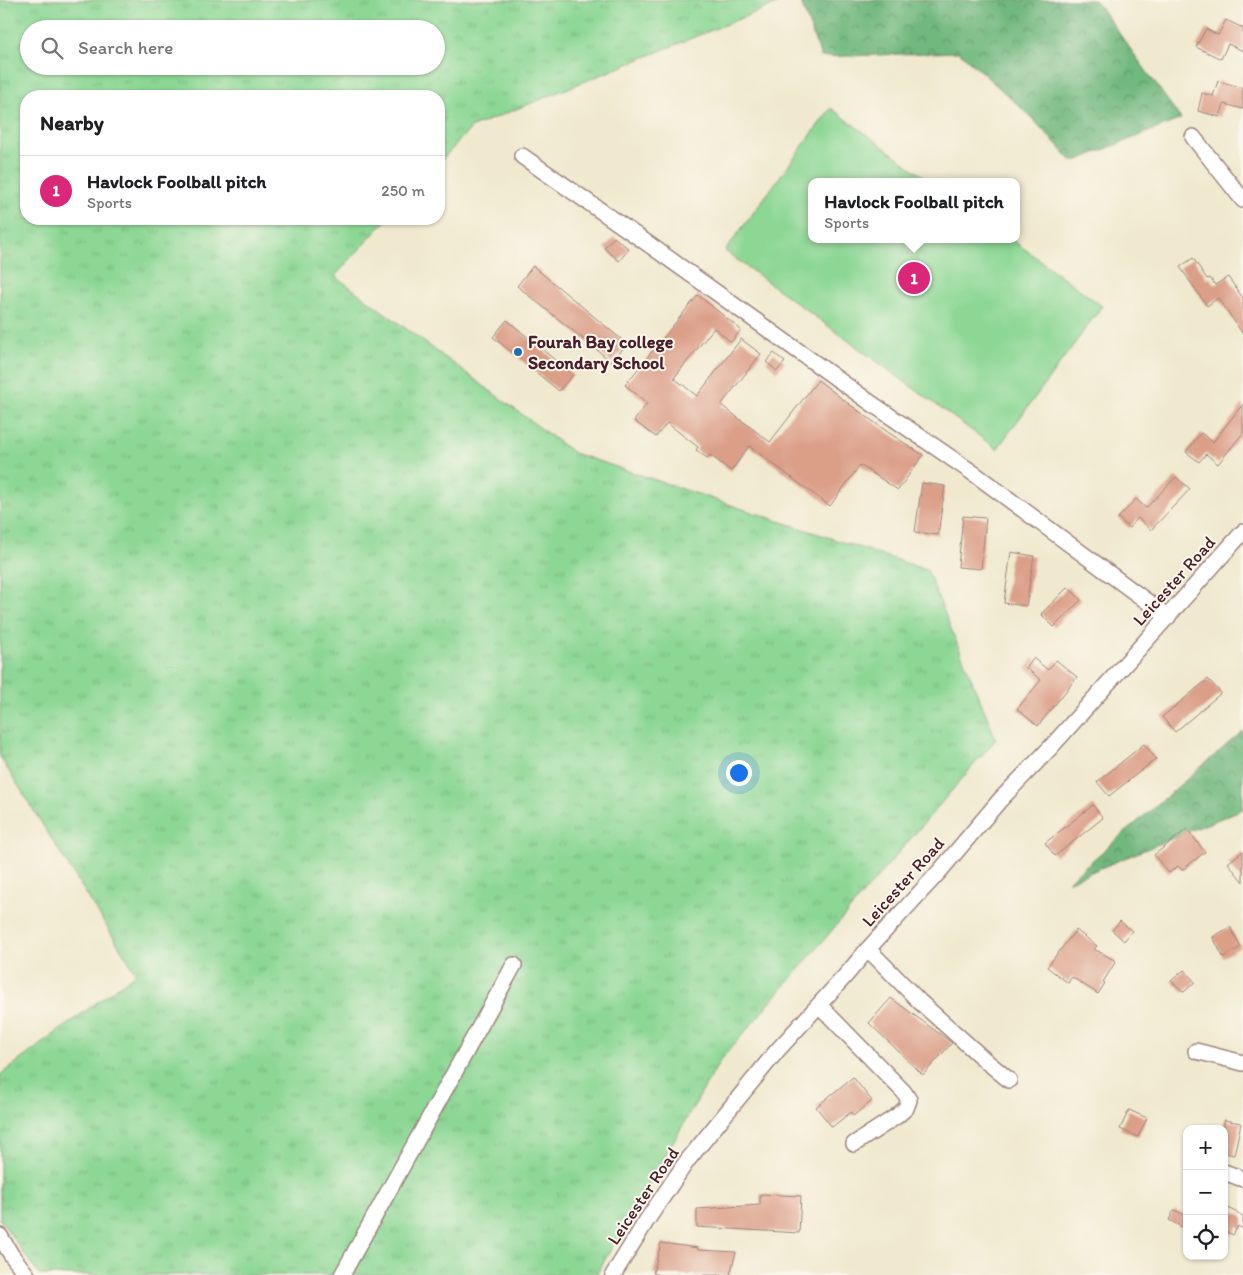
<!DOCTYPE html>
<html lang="en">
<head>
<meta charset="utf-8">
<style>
  :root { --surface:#fff; --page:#f2f2f2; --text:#202124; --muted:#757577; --line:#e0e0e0; --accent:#db2777 }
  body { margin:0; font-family:Itim,sans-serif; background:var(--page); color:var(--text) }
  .controls { position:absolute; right:15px; bottom:15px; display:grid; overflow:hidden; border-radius:10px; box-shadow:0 1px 4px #0004 }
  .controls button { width:45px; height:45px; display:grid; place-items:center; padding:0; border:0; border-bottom:1px solid var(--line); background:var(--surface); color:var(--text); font:25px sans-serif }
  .you { position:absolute; left:738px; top:772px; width:18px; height:18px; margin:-12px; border:4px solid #fff; border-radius:50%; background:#1a73e8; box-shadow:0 0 0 8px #1a73e833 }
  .badge { display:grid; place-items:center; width:32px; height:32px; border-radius:50%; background:var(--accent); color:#fff; font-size:16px; font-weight:700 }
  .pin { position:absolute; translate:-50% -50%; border:2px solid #fff; box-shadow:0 1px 5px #0006 }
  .popup { position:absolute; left:808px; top:178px; width:212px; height:65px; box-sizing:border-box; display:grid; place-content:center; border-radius:10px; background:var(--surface); filter:drop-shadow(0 1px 4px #0005); font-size:16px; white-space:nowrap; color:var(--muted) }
  .popup b { font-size:19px; color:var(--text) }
  .popup::after { content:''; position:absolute; left:50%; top:100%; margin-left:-10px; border:10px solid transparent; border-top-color:var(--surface) }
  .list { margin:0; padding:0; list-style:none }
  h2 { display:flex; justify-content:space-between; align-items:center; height:65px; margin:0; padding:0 20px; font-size:21px }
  h2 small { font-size:16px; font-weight:400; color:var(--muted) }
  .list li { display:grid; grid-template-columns:32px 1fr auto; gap:15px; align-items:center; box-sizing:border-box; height:70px; padding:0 20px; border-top:1px solid var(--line) }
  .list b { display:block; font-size:19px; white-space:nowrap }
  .list p { margin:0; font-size:16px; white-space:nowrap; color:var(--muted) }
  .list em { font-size:16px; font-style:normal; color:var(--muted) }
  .icon { flex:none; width:28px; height:28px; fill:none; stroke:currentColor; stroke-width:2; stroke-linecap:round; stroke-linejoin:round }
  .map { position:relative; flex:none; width:1243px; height:1275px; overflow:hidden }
  .search { position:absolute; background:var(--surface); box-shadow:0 1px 4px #0004; left:20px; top:20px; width:425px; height:55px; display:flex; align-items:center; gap:12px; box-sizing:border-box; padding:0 18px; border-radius:28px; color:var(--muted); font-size:19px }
  .panel { position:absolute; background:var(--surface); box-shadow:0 1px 4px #0004; left:20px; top:90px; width:425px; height:135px; border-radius:20px }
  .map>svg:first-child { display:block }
  .grass { fill:url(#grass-tufts); stroke:#6b7b60; fill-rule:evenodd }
  .forest { fill:url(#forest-crowns); stroke:#5e6c54 }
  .garden { fill:#8cd794; stroke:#6b7b60 }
  .building { fill:#db9f88 }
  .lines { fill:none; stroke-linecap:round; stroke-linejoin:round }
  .minor-casing { stroke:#9d847d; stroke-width:18 }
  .minor { stroke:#fff; stroke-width:15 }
  .poi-dot { fill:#1f6fb2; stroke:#fbf7ec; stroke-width:2 }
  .labels { text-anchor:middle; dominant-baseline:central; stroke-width:4; stroke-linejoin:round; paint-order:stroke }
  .poi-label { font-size:18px; font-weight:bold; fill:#4a1f2b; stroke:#fbf7ec; text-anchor:start }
  .street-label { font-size:18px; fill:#4a1f2b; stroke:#fbf7ec }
</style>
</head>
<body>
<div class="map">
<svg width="1243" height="1275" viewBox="0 0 1243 1275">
  <defs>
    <pattern id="grass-tufts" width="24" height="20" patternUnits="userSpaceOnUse" patternTransform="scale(1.25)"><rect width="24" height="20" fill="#8cd794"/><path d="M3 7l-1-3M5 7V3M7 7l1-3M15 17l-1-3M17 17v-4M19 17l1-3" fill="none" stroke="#7ab880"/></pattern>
    <pattern id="forest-crowns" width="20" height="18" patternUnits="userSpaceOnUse" patternTransform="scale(1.25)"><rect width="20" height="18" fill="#71b87e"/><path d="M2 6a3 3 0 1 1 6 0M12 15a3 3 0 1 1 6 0" fill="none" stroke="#5f9567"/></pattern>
  </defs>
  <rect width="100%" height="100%" fill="#fbf7ec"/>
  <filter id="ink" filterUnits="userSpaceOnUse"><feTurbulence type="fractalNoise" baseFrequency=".02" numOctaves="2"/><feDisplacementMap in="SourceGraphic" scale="10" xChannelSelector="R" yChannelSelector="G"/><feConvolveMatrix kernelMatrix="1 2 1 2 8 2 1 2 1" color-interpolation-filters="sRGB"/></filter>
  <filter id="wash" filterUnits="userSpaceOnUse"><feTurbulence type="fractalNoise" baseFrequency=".0096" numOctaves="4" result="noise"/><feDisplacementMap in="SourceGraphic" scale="20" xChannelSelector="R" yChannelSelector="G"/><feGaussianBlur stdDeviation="1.12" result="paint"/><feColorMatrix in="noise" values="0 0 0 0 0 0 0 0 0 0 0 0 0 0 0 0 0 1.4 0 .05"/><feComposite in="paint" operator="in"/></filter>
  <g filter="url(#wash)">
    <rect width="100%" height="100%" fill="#f0e9cf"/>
    <path class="grass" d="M0,0H786L472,127L439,163V96H26V219H387L335,276L574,453L927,570L996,739L720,1061L596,1275H39L0,1219V1075L136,973L0,757ZM29,29H436V66H29Z"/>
    <path class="forest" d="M800,0H1095L1181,119L1073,162L1027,113L959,52L821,57Z
      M1243,731V809L1067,882Z"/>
    <path class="garden" d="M831,108L931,182H812V239H1011L1102,306L997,449L725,251Z"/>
    <g id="blocks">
      <path class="building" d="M1226,20L1243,28V51L1228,44L1221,59L1196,47L1206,29L1218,35Z
        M1218,81L1243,88V109L1224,104L1220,117L1198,111L1202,93L1213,96Z
        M614,237L629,249L619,261L604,248Z
        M1193,258L1207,279L1210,278L1215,285L1228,277L1243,298V334L1218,298L1207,306L1180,267Z
        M533,266L627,344L612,362L517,286Z
        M698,295L741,330L731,342L714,328L674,378L697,396L741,339L761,354L721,405L770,442L818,380L845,401L889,433L923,455L898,490L860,465L830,506L749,446L731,471L710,455L707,458L696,450L698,447L667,423L656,437L634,421L647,403L625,385Z
        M507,320L573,375L559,391L493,337Z
        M774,353L785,362L777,371L766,362Z
        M1243,404V433L1218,464L1206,454L1199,462L1186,452L1201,433L1213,442Z
        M1176,477L1190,489L1151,530L1138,518L1129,528L1118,518L1136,499L1146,508Z
        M922,483L945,486L938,535L915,532Z
        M963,516L986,518L981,569L958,567Z
        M1011,552L1034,556L1026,606L1004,603Z
        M1068,587L1081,600L1054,627L1041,614Z
        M1033,658L1048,670L1056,660L1077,677L1038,726L1017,709L1041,680L1026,668Z
        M1208,679L1221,693L1175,732L1162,717Z
        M1144,744L1156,759L1109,796L1097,782Z
        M1093,805L1103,818L1055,856L1045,843Z
        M1187,829L1205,852L1182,870L1178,866L1169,873L1154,855Z
        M1243,851V882L1228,863Z
        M1120,921L1132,931L1124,941L1112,930Z
        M1230,927L1241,947L1223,957L1213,937Z
        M1076,930L1097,946L1094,949L1116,961L1103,982L1105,983L1098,994L1072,977L1068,983L1047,967Z
        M1184,970L1195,982L1184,992L1171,981Z
        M891,998L952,1043L923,1075L869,1023Z
        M853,1077L872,1101L853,1116L851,1112L832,1127L816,1107Z
        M1129,1110L1147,1118L1138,1137L1120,1129Z
        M1224,1120L1241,1123L1234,1155L1224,1153Z
        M760,1194L801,1196L799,1233L697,1227V1209L760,1205Z
        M1224,1206L1243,1216V1229L1238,1226L1233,1235L1224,1230Z
        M1174,1210L1187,1216V1230L1169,1220Z
        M661,1243L698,1248V1250L736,1252L730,1275H659L653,1273Z"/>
    </g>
  </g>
  <g filter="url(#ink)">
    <use href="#blocks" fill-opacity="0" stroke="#9d847d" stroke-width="1"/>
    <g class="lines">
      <g class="minor-casing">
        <path id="minor" d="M1193,137L1243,200
          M522,156L647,243L871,403L976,475L1168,617
          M868,949L920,1002L986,1061L1009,1080
          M819,1005L904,1092L909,1100L906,1108L897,1116L854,1144
          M1196,1051L1243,1063
          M1224,1172L1243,1179
          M0,1236L12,1256L27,1275
          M342,1275L514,965
          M613,1275L647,1220L687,1161L776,1052L846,975L868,949L939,872L1000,800L1051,747L1243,532"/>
      </g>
      <use href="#minor" class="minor"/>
    </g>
  </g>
  <circle class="poi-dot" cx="518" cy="352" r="5"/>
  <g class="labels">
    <g class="poi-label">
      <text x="528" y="342">Fourah Bay college<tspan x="528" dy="21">Secondary School</tspan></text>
    </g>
    <g class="street-label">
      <text transform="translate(1174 581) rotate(-48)">Leicester Road</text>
      <text transform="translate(903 882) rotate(-48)">Leicester Road</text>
      <text transform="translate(643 1196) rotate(-56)">Leicester Road</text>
    </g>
  </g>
</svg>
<div class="controls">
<button>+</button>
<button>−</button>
<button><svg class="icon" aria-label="locate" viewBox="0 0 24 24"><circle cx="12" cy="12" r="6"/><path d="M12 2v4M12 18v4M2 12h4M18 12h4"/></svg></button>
</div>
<div class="you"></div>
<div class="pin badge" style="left:914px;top:278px">1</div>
<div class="popup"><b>Havlock Foolball pitch</b>Sports</div>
<div class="search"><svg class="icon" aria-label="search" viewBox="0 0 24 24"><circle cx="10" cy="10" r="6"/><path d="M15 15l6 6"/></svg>Search here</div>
<section class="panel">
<h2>Nearby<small></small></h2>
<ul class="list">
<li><span class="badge">1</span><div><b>Havlock Foolball pitch</b><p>Sports</p></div><em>250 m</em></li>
</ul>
</section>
</div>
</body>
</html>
